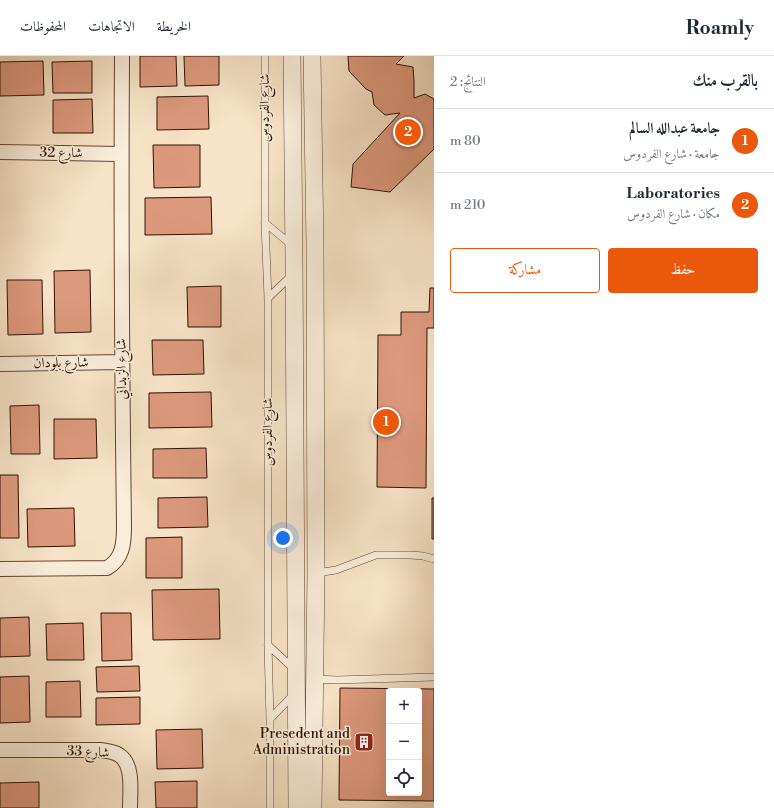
<!DOCTYPE html>
<html lang="ar">
<head>
<meta charset="utf-8">
<style>
  :root { --surface:#fff; --page:#f6f6f7; --text:#1f2937; --muted:#747a83; --line:#e0e1e3; --accent:#ea580c }
  body { margin:0; font-family:"Libre Bodoni",Amiri,serif; background:var(--page); color:var(--text); direction:rtl }
  .controls { position:absolute; right:12px; bottom:12px; display:grid; overflow:hidden; border-radius:4px; box-shadow:0 4px 16px #0002 }
  .controls button { width:36px; height:36px; display:grid; place-items:center; padding:0; border:0; border-bottom:1px solid var(--line); background:var(--surface); color:var(--text); font:20px sans-serif }
  .you { position:absolute; left:283px; top:482px; width:14px; height:14px; margin:-10px; border:3px solid #fff; border-radius:50%; background:#1a73e8; box-shadow:0 0 0 6px #1a73e833 }
  .badge { display:grid; place-items:center; width:26px; height:26px; border-radius:50%; background:var(--accent); color:#fff; font-size:13px; font-weight:700 }
  .pin { position:absolute; translate:-50% -50%; border:2px solid #fff; box-shadow:0 1px 4px #0006 }
  .list { margin:0; padding:0; list-style:none }
  h2 { display:flex; justify-content:space-between; align-items:center; height:52px; margin:0; padding:0 16px; font-size:17px }
  h2 small { font-size:13px; font-weight:400; color:var(--muted) }
  .list li { display:grid; grid-template-columns:26px 1fr auto; gap:12px; align-items:center; box-sizing:border-box; height:64px; padding:0 16px; border-top:1px solid var(--line) }
  .list b { display:block; font-size:15px; white-space:nowrap }
  .list p { margin:0; font-size:13px; white-space:nowrap; color:var(--muted) }
  .list em { font-size:13px; font-style:normal; color:var(--muted) }
  .actions { display:flex; gap:8px; padding:12px 16px }
  .actions a { flex:1; padding:9px 0; border:1px solid var(--accent); border-radius:4px; text-align:center; font-size:14px; color:var(--accent) }
  .actions .main { background:var(--accent); color:#fff }
  .icon { flex:none; width:22px; height:22px; fill:none; stroke:currentColor; stroke-width:2; stroke-linecap:round; stroke-linejoin:round }
  .map { position:relative; flex:none; width:434px; height:752px; overflow:hidden; direction:ltr }
  header { display:flex; align-items:center; gap:24px; box-sizing:border-box; height:56px; padding:0 20px; background:var(--surface); border-bottom:1px solid var(--line) }
  header strong { font-size:19px }
  nav { display:flex; gap:22px; margin-inline-start:auto; font-size:14px }
  main { display:flex }
  aside { flex:1; background:var(--surface) }
  .map>svg:first-child { display:block }
  .building { fill:#dd997e; stroke:#2f1201; fill-rule:evenodd }
  .lines { fill:none; stroke-linecap:round; stroke-linejoin:round }
  .service-casing { stroke:#614632; stroke-width:8 }
  .minor-casing { stroke:#614632; stroke-width:16 }
  .tertiary-casing { stroke:#614632; stroke-width:18 }
  .service { stroke:#faeddb; stroke-width:7 }
  .minor { stroke:#faeddb; stroke-width:14 }
  .tertiary { stroke:#faeddb; stroke-width:17 }
  .labels { text-anchor:middle; dominant-baseline:central; stroke-width:3; stroke-linejoin:round; paint-order:stroke }
  .street-label { font-size:14px; fill:#2f1201; stroke:#faeddb }
  .poi-label { font-size:14px; fill:#2f1201; stroke:#faeddb; text-anchor:end }
</style>
</head>
<body>
<header>
<strong>Roamly</strong>
<nav><a>الخريطة</a><a>الاتجاهات</a><a>المحفوظات</a></nav>
</header>
<main>
<aside>
<h2>بالقرب منك<small>النتائج: 2</small></h2>
<ul class="list">
<li><span class="badge">1</span><div><b>جامعة عبدالله السالم</b><p>جامعة · شارع الفردوس</p></div><em>80 m</em></li>
<li><span class="badge">2</span><div><b>Laboratories</b><p>مكان · شارع الفردوس</p></div><em>210 m</em></li>
</ul>
<div class="actions"><a class="main">حفظ</a><a>مشاركة</a></div>
</aside>
<div class="map">
<svg width="434" height="752" viewBox="0 0 434 752">
  <rect width="100%" height="100%" fill="#f7e3c7"/>
  <filter id="stains"><feTurbulence type="fractalNoise" baseFrequency=".005" numOctaves="4"/><feColorMatrix values="0 0 0 0 .2 0 0 0 0 .09 0 0 0 0 .02 0 0 0 .5 -.17"/></filter>
  <radialGradient id="worn" r=".72"><stop offset=".6" stop-color="#630" stop-opacity="0"/><stop offset="1" stop-color="#630" stop-opacity=".3"/></radialGradient>
  <path class="building" d="M140,0H176L177,30L140,31Z
    M184,0H219V29L185,30Z
    M348,0H404L396,8L413,11L414,26V42L425,38L434,43V93L390,136L351,131L353,108L400,57L385,59L374,49L372,36L366,33L349,15Z
    M43,5L44,39L0,40V6Z
    M92,5V37H53L52,6Z
    M208,40L209,73L157,74V41Z
    M92,43L93,77H53V44Z
    M153,89H200V131L154,132Z
    M211,141L212,178L145,179V142Z
    M90,214L91,276L55,277L54,215Z
    M7,224H42L43,278L8,279Z
    M221,230V271H188L187,231Z
    M430,232H434V272H427L426,432L377,431L378,279H401V256H429Z
    M152,284H203L204,318L153,319Z
    M211,336L212,371L149,372V337Z
    M39,349L40,398H11L10,350Z
    M54,363H96L97,402L54,403Z
    M206,392L207,422H153V393Z
    M0,419H18L19,482H0Z
    M207,441L208,471L158,472V442Z
    M432,442H434V483H432Z
    M74,452L75,490L28,491L27,453Z
    M182,481V522H146V482Z
    M219,533L220,583L153,584L152,534Z
    M101,557H131L132,604L102,605Z
    M29,561L30,600L0,601V562Z
    M83,567L84,604H47L46,568Z
    M139,610L140,635L97,636L96,611Z
    M29,620L30,666L0,667V621Z
    M80,625L81,661H46V626Z
    M340,632L434,633V745L339,744ZM389,635H419V737H389Z
    M140,641V668L96,669V642Z
    M202,673L203,712L157,713L156,674Z
    M197,725V752H156L155,726Z
    M39,726V752H0V727Z"/>
  <g class="lines">
    <g class="service-casing">
      <path id="service" d="M265,0V167L268,242V589L270,663V752
        M265,167L293,190
        M268,242L292,219
        M316,517L336,514L376,499H411L423,500L434,503
        M268,589L294,613
        M315,623L337,624L434,621
        M270,663L294,638"/>
    </g>
    <g class="minor-casing">
      <path id="minor" d="M0,96L121,98
        M0,308L122,306
        M0,513L107,512C123,503 124,487 124,470C122,314 121,157 122,0
        M0,694H100C107,695 113,695 119,699C134,708 130,736 130,752"/>
    </g>
    <g class="tertiary-casing">
      <path id="tertiary" d="M292,0L294,203L297,752
        M312,0L315,188L316,517L313,752"/>
    </g>
    <use href="#service" class="service"/>
    <use href="#minor" class="minor"/>
    <use href="#tertiary" class="tertiary"/>
  </g>
  <defs>
    <g id="building-square" transform="scale(1)"><rect x="-9" y="-9" width="18" height="18" rx="4" fill="#8f2418" stroke="#faeddb"/><path d="M-4-6H4V6H1V3H-1V6H-4ZM-2.5-4.3h1.7v1.8h-1.7ZM.8-4.3h1.7v1.8H.8ZM-2.5-1h1.7V.8h-1.7ZM.8-1h1.7V.8H.8Z" fill="#fff"/></g>
  </defs>
  <g fill-rule="evenodd">
    <use href="#building-square" x="364" y="686"/>
  </g>
  <g class="labels">
    <g class="street-label">
      <text transform="translate(265 52) rotate(-90)">شارع الفردوس</text>
      <text transform="translate(61 97) rotate(1)">شارع 32</text>
      <text transform="translate(61 307) rotate(-1)">شارع بلودان</text>
      <text transform="translate(122 313) rotate(-91)">شارع الزبداني</text>
      <text transform="translate(268 376) rotate(-90)">شارع الفردوس</text>
      <text transform="translate(88 696) rotate(3)">شارع 33</text>
    </g>
    <g class="poi-label">
      <text x="350" y="678">Presedent and<tspan x="350" dy="16">Administration</tspan></text>
    </g>
  </g>
  <rect width="100%" height="100%" filter="url(#stains)"/>
  <rect width="100%" height="100%" fill="url(#worn)"/>
</svg>
<div class="controls">
<button>+</button>
<button>−</button>
<button><svg class="icon" aria-label="locate" viewBox="0 0 24 24"><circle cx="12" cy="12" r="6"/><path d="M12 2v4M12 18v4M2 12h4M18 12h4"/></svg></button>
</div>
<div class="you"></div>
<div class="pin badge" style="left:386px;top:366px">1</div>
<div class="pin badge" style="left:408px;top:76px">2</div>
</div>
</main>
</body>
</html>
